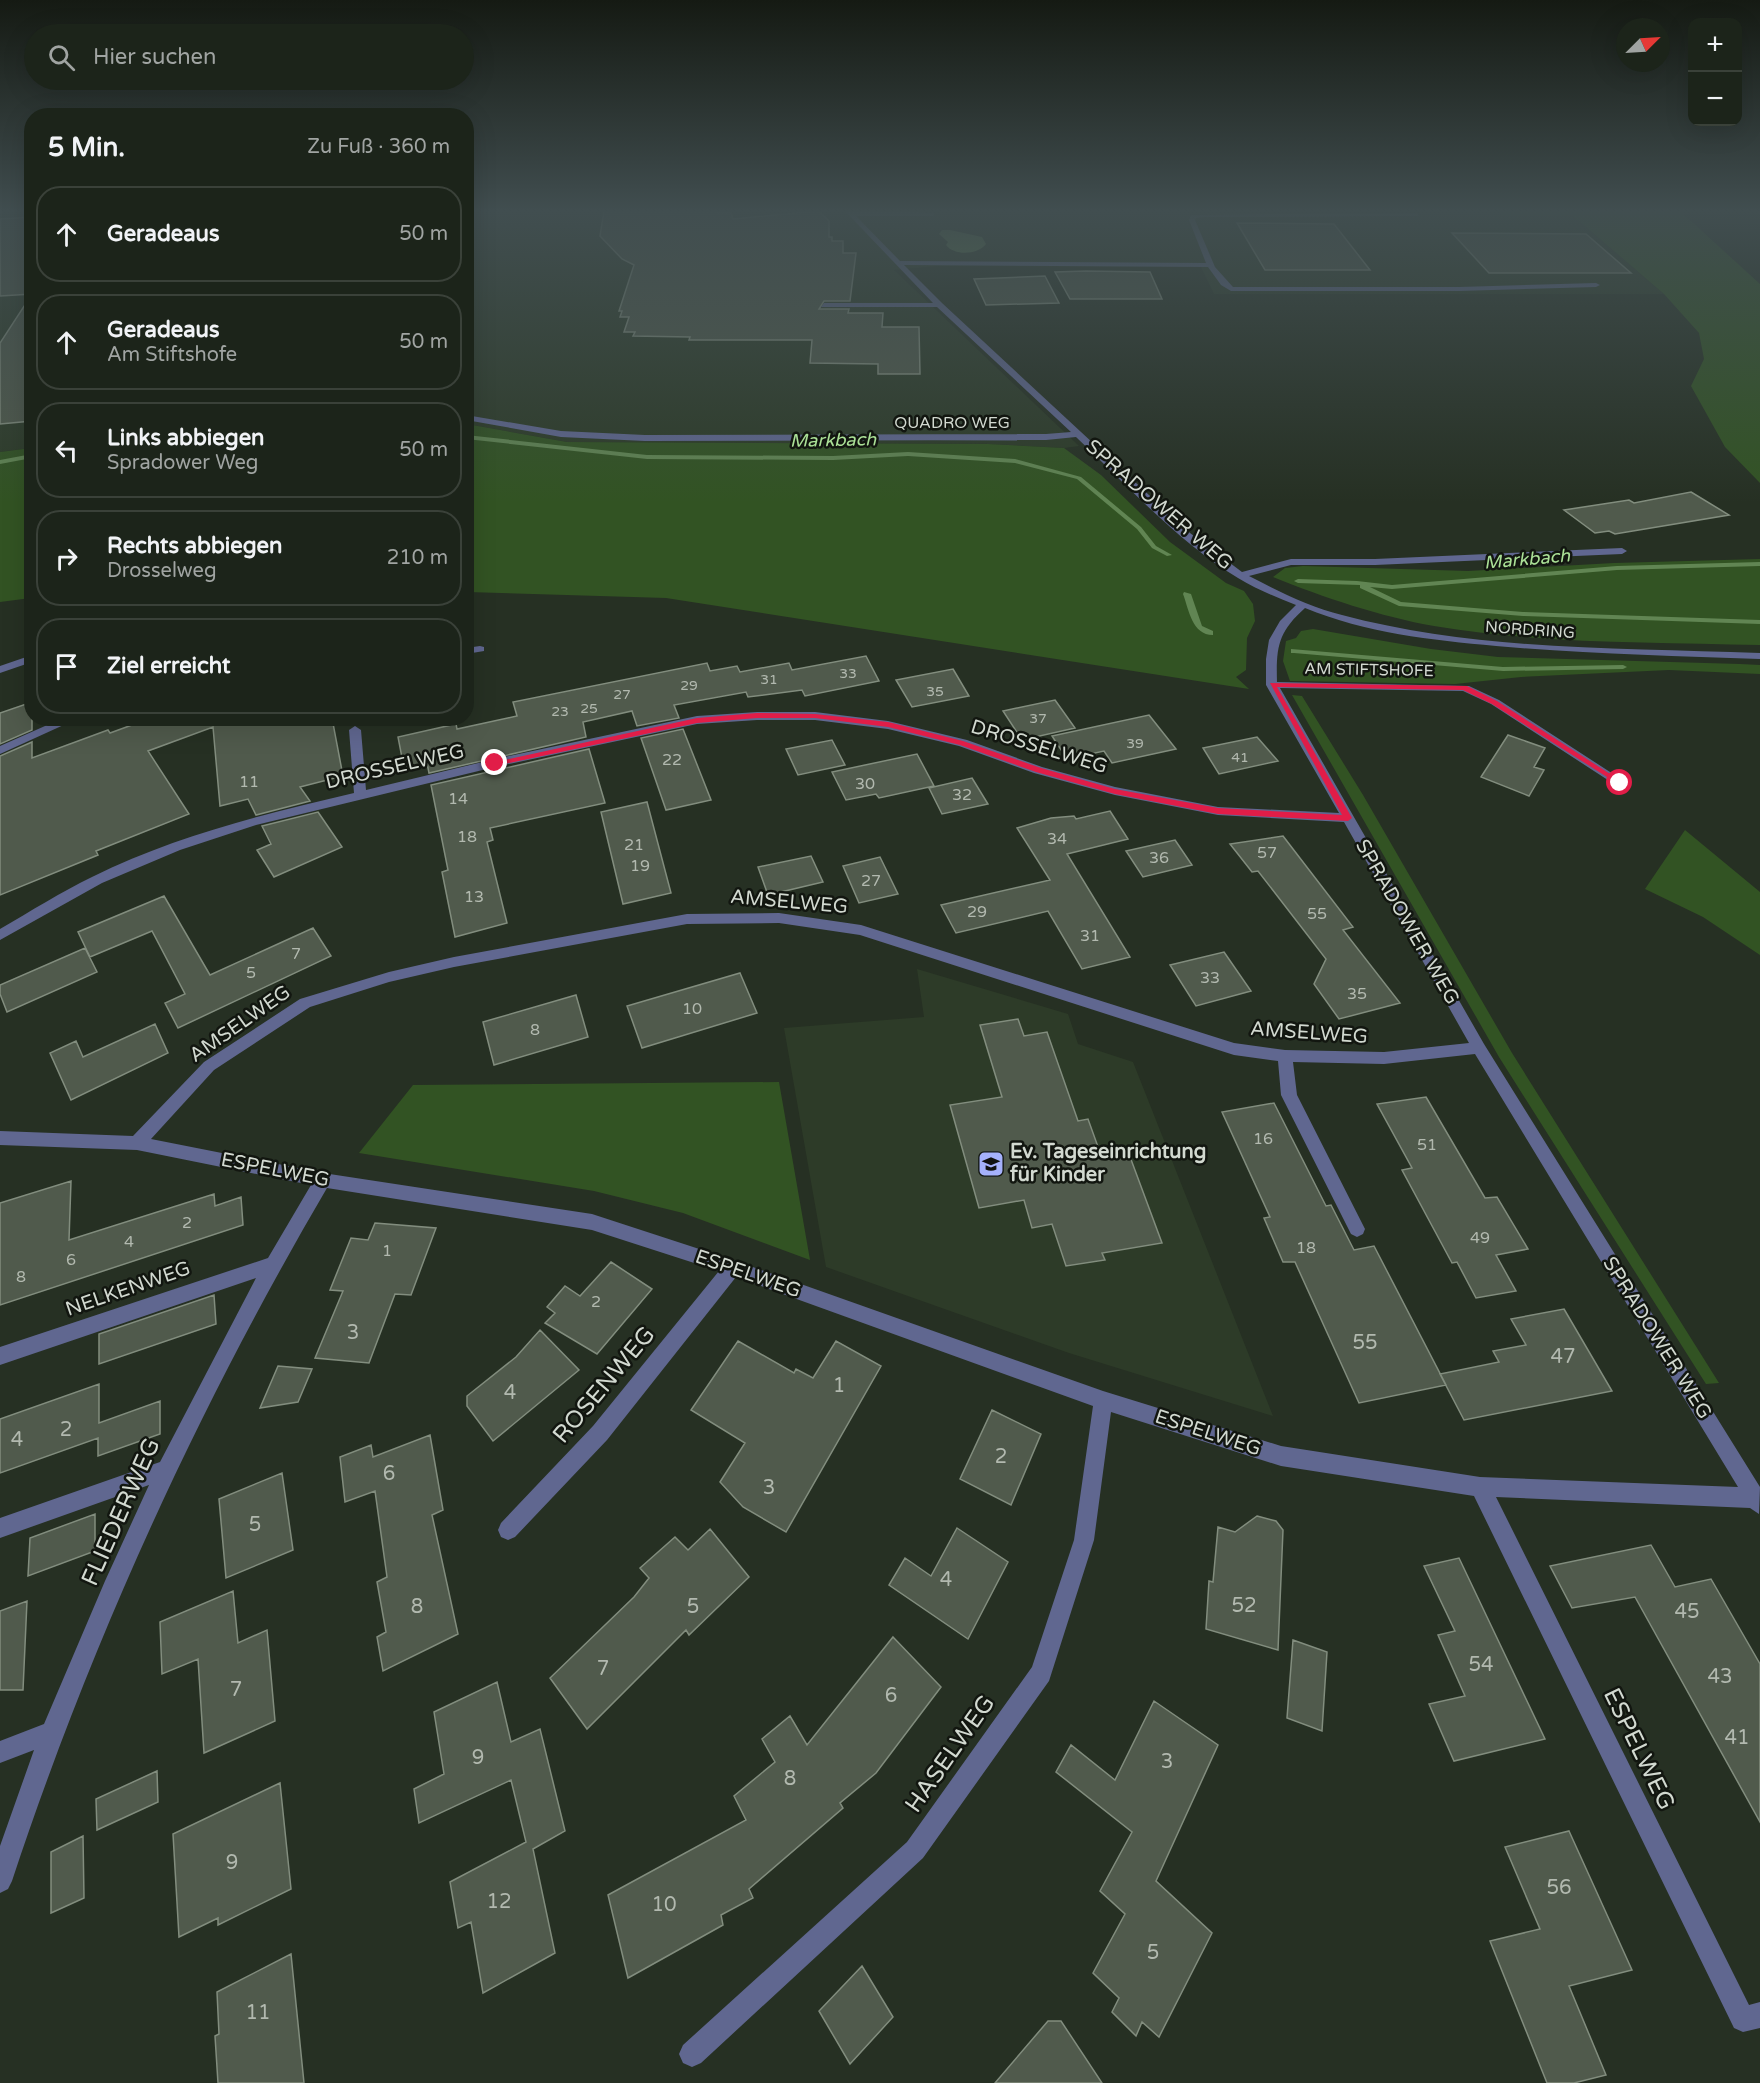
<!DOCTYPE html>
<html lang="de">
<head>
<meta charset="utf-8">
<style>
  :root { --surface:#1c241a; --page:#252c23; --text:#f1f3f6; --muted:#a0a4a2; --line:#3a4139 }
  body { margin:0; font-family:"Varela Round",sans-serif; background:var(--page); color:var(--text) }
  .controls { position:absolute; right:18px; top:18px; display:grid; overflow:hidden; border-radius:12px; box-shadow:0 6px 24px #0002 }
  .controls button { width:54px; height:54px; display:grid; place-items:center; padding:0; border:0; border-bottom:2px solid var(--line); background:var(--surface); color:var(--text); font:30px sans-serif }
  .compass { position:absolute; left:1616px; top:18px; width:54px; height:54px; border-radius:50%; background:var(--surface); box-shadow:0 6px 24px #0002; rotate:66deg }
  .stop { position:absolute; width:18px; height:18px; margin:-14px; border:4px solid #e11d48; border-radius:50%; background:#fff }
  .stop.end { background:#e11d48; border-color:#fff; box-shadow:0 2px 6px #0008 }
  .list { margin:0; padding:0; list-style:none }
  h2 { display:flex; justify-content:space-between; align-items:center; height:78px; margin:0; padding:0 24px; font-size:26px }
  h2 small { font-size:20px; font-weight:400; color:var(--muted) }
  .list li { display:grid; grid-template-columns:39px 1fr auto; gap:18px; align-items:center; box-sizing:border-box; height:96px; margin:0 12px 12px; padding:0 12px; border:2px solid var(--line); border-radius:24px }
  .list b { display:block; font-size:22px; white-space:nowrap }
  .list p { margin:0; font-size:20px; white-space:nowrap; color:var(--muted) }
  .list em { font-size:20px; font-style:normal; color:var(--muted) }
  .icon { flex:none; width:33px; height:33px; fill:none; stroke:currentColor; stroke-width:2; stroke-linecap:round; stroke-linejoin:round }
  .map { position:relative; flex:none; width:1760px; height:2083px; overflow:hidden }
  .search { position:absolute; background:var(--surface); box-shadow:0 6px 24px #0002; left:24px; top:24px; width:450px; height:66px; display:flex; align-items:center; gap:15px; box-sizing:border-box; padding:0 21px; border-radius:33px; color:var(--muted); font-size:22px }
  .panel { position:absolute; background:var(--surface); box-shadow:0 6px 24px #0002; left:24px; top:108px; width:450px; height:618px; border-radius:24px }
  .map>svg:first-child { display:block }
  .built { fill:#2d3b28 }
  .green { fill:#325323 }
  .water { fill:#618553 }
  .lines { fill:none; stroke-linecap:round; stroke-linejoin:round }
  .stream { fill:#618553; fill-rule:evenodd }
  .building { fill:#505a4c; stroke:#828d7e; stroke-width:1.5 }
  .minor { fill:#606790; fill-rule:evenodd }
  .route { fill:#e11d48 }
  .labels { text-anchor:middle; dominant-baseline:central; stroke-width:5; stroke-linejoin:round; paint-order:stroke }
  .far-number-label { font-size:14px; fill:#b2b9af }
  .far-street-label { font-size:16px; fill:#d2d9d0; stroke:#121610 }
  .number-label { font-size:16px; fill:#b2b9af }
  .far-water-label { font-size:18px; font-style:italic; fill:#abe197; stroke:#121610 }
  .street-label { font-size:20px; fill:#d2d9d0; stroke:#121610 }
  .poi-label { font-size:20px; font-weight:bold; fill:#d2d9d0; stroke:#121610; text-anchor:start }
  .near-number-label { font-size:20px; fill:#b2b9af }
  .near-street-label { font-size:24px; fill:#d2d9d0; stroke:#121610 }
</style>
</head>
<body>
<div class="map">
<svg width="1760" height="2083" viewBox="0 0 1760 2083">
  <rect width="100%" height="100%" fill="#263023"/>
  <path class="built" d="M0,210H31V448L0,452Z
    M466,210H1498L1503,215H1572L1664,294H1214L1201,267L937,266L894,270L1079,446L1064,448L988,444L567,442L467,424Z
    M917,969L1068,1014L1078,1044L1133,1062L1273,1416L1069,1353L826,1267L784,1028L924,1017Z"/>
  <path class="green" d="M1498,210H1679L1760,284V483L1725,447L1691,386L1704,359L1699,333L1664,294L1572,215H1503Z
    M467,424L567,442L988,444L1064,448L1101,475L1170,542L1226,583L1244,591L1253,604L1255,621L1247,638L1246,670L1236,677L1249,689L666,598L467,592Z
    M31,448V598L0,602V452Z
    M1760,559V645C1652,642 1541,644 1434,626C1382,617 1322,597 1273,577L1285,568L1303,566L1468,571L1614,563Z
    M1313,629L1431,649L1498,657L1740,664L1760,665V674L1669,670L1521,677L1455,684L1290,681L1283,661L1286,641L1296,638L1301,631Z
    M1292,695L1302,696L1363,795L1512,1053L1719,1383L1706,1384L1499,1057Z
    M1685,830L1760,892V955L1703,917L1645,889Z
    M779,1082L810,1260L683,1213L594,1191L359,1153L413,1085Z"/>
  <path class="water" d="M950,230L982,237L986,244C978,255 954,256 946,245L948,242L939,234L942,230Z"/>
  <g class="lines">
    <path class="stream" d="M466,435L647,455L833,456L908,452L1015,459L1081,477L1141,527L1156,546L1172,555L1167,556L1152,548L1137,529L1077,479L1015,463L908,456L833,460L647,459L466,439Z
      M32,454V458L0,464V460Z
      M1760,562V566L1617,570L1392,589L1370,587L1401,602L1523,612L1760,620V624L1523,616L1399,606L1360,588V585L1298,583L1294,581L1298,579L1357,581L1392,585L1617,566Z
      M1184,592L1191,594L1202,626L1213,631V635C1192,635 1189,610 1183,594Z
      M1291,649L1503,667L1623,665L1627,667L1623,669L1503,671L1294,653H1291Z"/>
  </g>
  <path class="building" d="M717,210V213H731L733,219L819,211L829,221V237H832V241H843V253H856L850,301H824L819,309H849L848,313H883L882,327H919L920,374H878V364L810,363L812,340H689L690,337L633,336L635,332H624L629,317H620L622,311H619L634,265L622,259L600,236L604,211Z
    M32,217V294L0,296V219Z
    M1237,223L1334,224L1370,270H1265Z
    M1452,233L1586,234L1631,273H1489Z
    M1086,271L1150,272L1162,299H1070L1055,272Z
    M1045,276L1059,303L986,305L974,279Z
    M32,294V421L0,424V343Z
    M1691,492L1729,515L1615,534L1609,531L1595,533L1564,510L1629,500L1634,503Z
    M866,656L879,681L805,696L802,690L748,697L746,692L674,705L679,718L637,726L632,711L583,722L586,737L429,773L427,763L404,768L398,737L456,724L457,729L517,716L513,702L707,663L710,671L737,666L740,672L789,663L792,670Z
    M953,669L969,696L912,707L896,680Z
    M1055,700L1075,728L1022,740L1003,711Z
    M32,702V730L0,744V713Z
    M1149,715L1176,749L1112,763L1104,751L1067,759L1052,736Z
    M151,718H332L343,776L300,787L310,801L256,815L248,799L220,806L213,727L148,751L189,814L96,851L98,855L0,895V756L32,742V758L108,730L110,733Z
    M683,729L711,800L666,810L641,738Z
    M1508,735L1545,748L1534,767L1544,770L1529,796L1481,777Z
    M1257,737L1278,761L1219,774L1203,748Z
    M832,740L845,765L798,775L786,749Z
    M589,749L605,803L490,828L493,840L487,842L507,923L455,937L442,872L448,870L431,785Z
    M917,754L934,786L879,798L876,794L846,800L832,772Z
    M972,778L988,804L942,814L929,788Z
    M647,802L671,893L623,904L601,812Z
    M1110,811L1128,839L1067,854L1130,957L1082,969L1048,911L956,933L941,905L1050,880L1017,828L1051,818L1074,816L1076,819Z
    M318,812L342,847L274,877L257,850L271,844L262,826Z
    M1283,836L1353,927L1343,930L1400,1003L1339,1019L1314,984L1326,959L1258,871L1252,872L1230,844Z
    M1175,840L1192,865L1143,877L1126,851Z
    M811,856L823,882L768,895L758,867Z
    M880,857L898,894L859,903L843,866Z
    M164,896L210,975L313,928L331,956L178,1028L165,1003L185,994L152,931L90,957L78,932Z
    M85,948L97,972L7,1012L0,994V985Z
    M1224,952L1251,991L1196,1006L1170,965Z
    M740,973L757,1013L642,1048L627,1006Z
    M576,995L588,1037L494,1065L483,1022Z
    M1018,1019L1024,1036L1047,1032L1078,1121L1088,1119L1102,1158L1129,1154L1162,1243L1102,1253L1105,1260L1066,1266L1052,1224L1032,1228L1024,1200L979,1208L950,1105L1002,1097L980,1025Z
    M155,1024L168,1053L71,1100L50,1053L76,1041L83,1057Z
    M1426,1097L1485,1198L1497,1197L1528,1249L1496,1255L1516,1291L1476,1298L1457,1262L1452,1263L1402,1170L1412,1168L1377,1104Z
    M1274,1103L1326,1206L1331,1205L1354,1250L1374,1246L1446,1385L1359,1403L1295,1262H1283L1264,1218L1270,1217L1222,1112Z
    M71,1181L69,1240L214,1194L215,1206L241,1197L243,1225L0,1305V1203Z
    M375,1223L436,1228L411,1295L395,1294L369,1363L315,1358L343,1291L330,1290L351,1238L368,1240Z
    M611,1262L652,1289L597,1354L545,1323L555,1313L547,1307L565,1286L580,1296Z
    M214,1295L216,1324L99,1364V1334Z
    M1564,1309L1612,1391L1464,1420L1440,1374L1499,1362L1493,1351L1526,1345L1511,1319Z
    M540,1330L579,1370L493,1441L467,1406V1396L516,1357Z
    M738,1341L794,1373L796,1369L813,1378L836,1341L881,1366L786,1532L743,1507L720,1482L745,1443L691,1410Z
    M278,1366L312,1369L298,1402L260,1408Z
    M99,1384V1423L160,1401V1434L98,1456V1438L0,1473V1419Z
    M992,1410L1041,1434L1011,1505L960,1479Z
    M430,1435L443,1510L432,1515L458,1634L383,1671L377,1637L386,1632L377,1582L387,1577L375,1491L345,1502L340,1457L371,1445L373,1457Z
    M282,1473L293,1550L226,1578L219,1499Z
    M95,1514V1551L28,1576L30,1538Z
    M1257,1516L1276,1521L1283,1530L1278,1650L1206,1629L1209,1581L1213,1582L1218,1527L1235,1532Z
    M957,1528L1008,1562L968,1639L889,1585L905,1558L931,1576Z
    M710,1529L749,1577L689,1635L686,1630L587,1729L550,1678L634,1597L649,1578L640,1568L675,1537L688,1550Z
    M1651,1545L1675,1587L1711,1579L1760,1664V1822L1635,1597L1572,1608L1550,1566Z
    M1459,1558L1545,1739L1454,1761L1429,1704L1465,1696L1438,1635L1455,1631L1424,1566Z
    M233,1591L238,1643L267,1630L275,1721L204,1753L198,1659L162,1674L160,1622Z
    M27,1601L23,1690H0V1611Z
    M893,1637L941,1687L876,1773L840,1803L843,1808L749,1889L753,1898L721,1915L723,1925L628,1978L608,1895L746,1820L734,1796L775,1762L762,1739L790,1716L807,1745Z
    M1293,1640L1327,1652L1322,1731L1287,1718Z
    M497,1682L511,1742L540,1729L565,1831L533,1849L555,1953L483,1993L471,1922L458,1928L450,1882L526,1842L511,1780L419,1823L414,1789L444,1774L434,1712Z
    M1154,1701L1218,1745L1156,1881L1212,1933L1159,2037L1142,2022L1136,2036L1112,2012L1119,1998L1093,1973L1125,1914L1100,1891L1132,1832L1056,1772L1071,1745L1115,1780Z
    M157,1771L158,1802L97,1830L96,1799Z
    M280,1783L291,1889L218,1925V1918L179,1937L173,1834Z
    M1569,1831L1632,1970L1569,1986L1606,2075L1574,2083H1547L1490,1941L1540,1929L1505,1847Z
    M83,1836L84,1898L51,1913V1852Z
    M291,1954L304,2083H218L215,2036L219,2034L217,1992Z
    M862,1966L893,2017L850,2064L819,2011Z
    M1048,2021H1061L1102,2083H995Z"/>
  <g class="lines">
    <path class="minor" d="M0,210H14L0,213Z
      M844,210L935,213L933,216H856L900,261L1206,263L1189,220L1191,215L1417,213L1419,216L1204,217L1196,218L1195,220L1215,267L1233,287H1459L1596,283L1600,285L1596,287L1459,291H1231L1221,285L1208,267L904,265L942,303L1190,533L1242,572L1291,559H1375L1622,548L1627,551L1622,554L1375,565H1291L1249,576C1278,591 1310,607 1342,615C1477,651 1621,648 1760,653V659C1672,656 1584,654 1496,646C1431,640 1366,633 1305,608C1278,632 1276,647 1277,682L1469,686L1499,700L1627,783L1625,786H1617L1491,704L1463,691L1280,688L1484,1044L1760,1487L1759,1514L1750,1508L1496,1497L1749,2005L1760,2002V2028L1743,2032L1734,2028L1474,1496L1281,1466L1111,1412L1094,1540L1049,1681L923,1858L701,2063L692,2067L683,2063L679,2054L683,2045L907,1842L1032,1667L1074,1540L1093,1406L736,1277L607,1440L515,1537L508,1540L501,1537L498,1530L501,1523L593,1426L719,1271L592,1230L327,1188C198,1408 92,1639 12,1881L8,1889L0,1893V1846L34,1750L0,1763V1741L44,1724L105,1581L149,1485L0,1538V1518L160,1462L256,1278L0,1365V1347L268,1258L311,1185L137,1150L0,1145V1131L133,1136L204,1062L300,999L389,972L454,957L687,914L779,913L861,925L1234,1043L1285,1050L1384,1052L1469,1043L1344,822L1218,815L1115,795L1034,773L959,746L888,729L815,720H757L697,724L495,767L256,825L180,850L102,883L0,940V929C31,911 61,892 92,877C175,836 264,814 354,793L349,730L355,726L361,730L366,790L495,759L697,716L757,712H815L888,721L967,740L1042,767L1115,787L1218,807L1339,813L1266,685V659L1269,640L1280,621L1296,605C1276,597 1256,589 1238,578C1179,543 1126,484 1076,437L1046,440L645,441L561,437L466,420V415L561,431L645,435L1046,434L1071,432L937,307H821L824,303H933ZM779,923L860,935L1234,1055L1278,1061L1281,1095L1351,1234L1357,1237L1363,1234L1365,1229L1297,1095L1293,1062L1384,1064L1475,1054L1738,1487L1480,1477L1281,1446L1103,1391L733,1260L592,1214L323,1173L151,1139L214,1070L310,1007L389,982L454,967L687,924Z
      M480,646L484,647V651L466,654V648Z
      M32,655V662L0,673V666Z
      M63,718H79L0,754V746Z"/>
  </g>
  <linearGradient id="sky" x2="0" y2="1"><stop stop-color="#151a13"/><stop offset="0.42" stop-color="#414e50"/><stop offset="1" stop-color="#414e50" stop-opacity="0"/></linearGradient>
  <rect width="1760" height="502" fill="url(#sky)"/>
  <path class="route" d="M1270,683L1467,686L1497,701L1624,783L1618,784L1492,704L1463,690L1277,687L1352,818L1348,821L1218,814L1115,794L1036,772L960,745L888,727L815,718H757L697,723L495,766L491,763L697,718L757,713L815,714L888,722L963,741L1041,768L1115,789L1218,808L1342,815Z"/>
  <defs>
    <g id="school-square" transform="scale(1.35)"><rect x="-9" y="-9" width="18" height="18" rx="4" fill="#a5b1fc" stroke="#121610"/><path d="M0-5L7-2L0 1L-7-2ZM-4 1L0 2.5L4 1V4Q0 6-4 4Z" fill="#111"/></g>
  </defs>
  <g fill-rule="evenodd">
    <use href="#school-square" x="991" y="1164"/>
  </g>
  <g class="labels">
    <g class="far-number-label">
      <text x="848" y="673">33</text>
      <text x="769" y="679">31</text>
      <text x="689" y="685">29</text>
      <text x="935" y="691">35</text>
      <text x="622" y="694">27</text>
      <text x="589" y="708">25</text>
      <text x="560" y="711">23</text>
      <text x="1038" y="718">37</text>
      <text x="1135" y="743">39</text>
      <text x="1240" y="757">41</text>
    </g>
    <g class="far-street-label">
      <text x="952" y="423">QUADRO WEG</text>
      <text transform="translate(1530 630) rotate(4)">NORDRING</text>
      <text transform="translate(1369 670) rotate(1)">AM STIFTSHOFE</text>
    </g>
    <g class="number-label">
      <text x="672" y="760">22</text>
      <text x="249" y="782">11</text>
      <text x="865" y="784">30</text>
      <text x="962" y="795">32</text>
      <text x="458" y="799">14</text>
      <text x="467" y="837">18</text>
      <text x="1057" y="839">34</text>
      <text x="634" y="845">21</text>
      <text x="1267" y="853">57</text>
      <text x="1159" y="858">36</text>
      <text x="640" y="866">19</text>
      <text x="871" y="881">27</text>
      <text x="474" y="897">13</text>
      <text x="977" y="912">29</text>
      <text x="1317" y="914">55</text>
      <text x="1090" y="936">31</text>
      <text x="296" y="954">7</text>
      <text x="251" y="973">5</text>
      <text x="1210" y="978">33</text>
      <text x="1357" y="994">35</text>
      <text x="692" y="1009">10</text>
      <text x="535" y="1030">8</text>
      <text x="1263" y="1139">16</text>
      <text x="1427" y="1145">51</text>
      <text x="187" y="1223">2</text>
      <text x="1480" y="1238">49</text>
      <text x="129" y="1242">4</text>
      <text x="1306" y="1248">18</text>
      <text x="387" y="1251">1</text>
      <text x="71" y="1260">6</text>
      <text x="21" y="1277">8</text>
      <text x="596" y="1302">2</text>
    </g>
    <g class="far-water-label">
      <text transform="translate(833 440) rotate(-1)">Markbach</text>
      <text transform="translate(1527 559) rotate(-5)">Markbach</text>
    </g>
    <g class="street-label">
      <text transform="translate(1159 505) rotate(41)">SPRADOWER WEG</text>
      <text transform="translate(1039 747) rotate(17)">DROSSELWEG</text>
      <text transform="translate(395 767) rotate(-13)">DROSSELWEG</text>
      <text transform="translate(789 902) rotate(5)">AMSELWEG</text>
      <text transform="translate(1407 922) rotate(60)">SPRADOWER WEG</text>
      <text transform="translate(240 1024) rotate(-35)">AMSELWEG</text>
      <text transform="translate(1309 1033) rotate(4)">AMSELWEG</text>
      <text transform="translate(275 1170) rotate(11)">ESPELWEG</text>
      <text transform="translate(748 1274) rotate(19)">ESPELWEG</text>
      <text transform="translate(128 1289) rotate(-19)">NELKENWEG</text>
      <text transform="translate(1657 1338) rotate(58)">SPRADOWER WEG</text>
      <text transform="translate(1208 1433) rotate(18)">ESPELWEG</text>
    </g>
    <g class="poi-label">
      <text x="1010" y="1152">Ev. Tageseinrichtung<tspan x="1010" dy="23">für Kinder</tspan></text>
    </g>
    <g class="near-number-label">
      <text x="353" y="1333">3</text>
      <text x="1365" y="1343">55</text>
      <text x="1563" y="1357">47</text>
      <text x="839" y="1386">1</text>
      <text x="510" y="1393">4</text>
      <text x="66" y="1430">2</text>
      <text x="17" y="1440">4</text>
      <text x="1001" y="1457">2</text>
      <text x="389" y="1474">6</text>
      <text x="769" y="1488">3</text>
      <text x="255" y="1525">5</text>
      <text x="946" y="1580">4</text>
      <text x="1244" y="1606">52</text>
      <text x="417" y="1607">8</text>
      <text x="693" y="1607">5</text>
      <text x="1687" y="1612">45</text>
      <text x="1481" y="1665">54</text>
      <text x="603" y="1669">7</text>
      <text x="1720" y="1677">43</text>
      <text x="236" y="1690">7</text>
      <text x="891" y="1696">6</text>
      <text x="1737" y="1738">41</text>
      <text x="478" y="1758">9</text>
      <text x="1167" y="1762">3</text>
      <text x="790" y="1779">8</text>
      <text x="232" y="1863">9</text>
      <text x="1559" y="1888">56</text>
      <text x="499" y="1902">12</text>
      <text x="664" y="1905">10</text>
      <text x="1153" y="1953">5</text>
      <text x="258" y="2013">11</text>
    </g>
    <g class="near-street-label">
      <text transform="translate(604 1385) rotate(-50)">ROSENWEG</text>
      <text transform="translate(121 1512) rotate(-66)">FLIEDERWEG</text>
      <text transform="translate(1639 1749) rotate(64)">ESPELWEG</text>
      <text transform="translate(950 1754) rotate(-55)">HASELWEG</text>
    </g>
  </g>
</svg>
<div class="controls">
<button>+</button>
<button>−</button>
</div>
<svg class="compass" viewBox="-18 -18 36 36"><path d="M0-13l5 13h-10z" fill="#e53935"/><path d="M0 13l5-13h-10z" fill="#a0a4a2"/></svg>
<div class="stop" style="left:1620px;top:783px"></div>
<div class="stop end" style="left:495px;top:763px"></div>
<div class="search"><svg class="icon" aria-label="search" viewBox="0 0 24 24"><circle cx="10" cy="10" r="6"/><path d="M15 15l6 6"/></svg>Hier suchen</div>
<section class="panel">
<h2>5 Min.<small>Zu Fuß · 360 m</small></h2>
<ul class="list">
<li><svg class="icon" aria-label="ahead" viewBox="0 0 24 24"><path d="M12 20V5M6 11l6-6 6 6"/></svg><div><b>Geradeaus</b></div><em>50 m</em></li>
<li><svg class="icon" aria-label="ahead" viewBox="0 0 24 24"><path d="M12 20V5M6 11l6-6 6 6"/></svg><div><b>Geradeaus</b><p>Am Stiftshofe</p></div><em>50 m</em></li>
<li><svg class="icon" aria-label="left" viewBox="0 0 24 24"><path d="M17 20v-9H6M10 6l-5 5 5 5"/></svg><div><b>Links abbiegen</b><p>Spradower Weg</p></div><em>50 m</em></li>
<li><svg class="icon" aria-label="right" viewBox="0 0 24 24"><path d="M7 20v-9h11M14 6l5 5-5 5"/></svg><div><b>Rechts abbiegen</b><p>Drosselweg</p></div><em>210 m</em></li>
<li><svg class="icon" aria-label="arrive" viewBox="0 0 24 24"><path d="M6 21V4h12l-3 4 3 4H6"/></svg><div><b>Ziel erreicht</b></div></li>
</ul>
</section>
</div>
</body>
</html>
